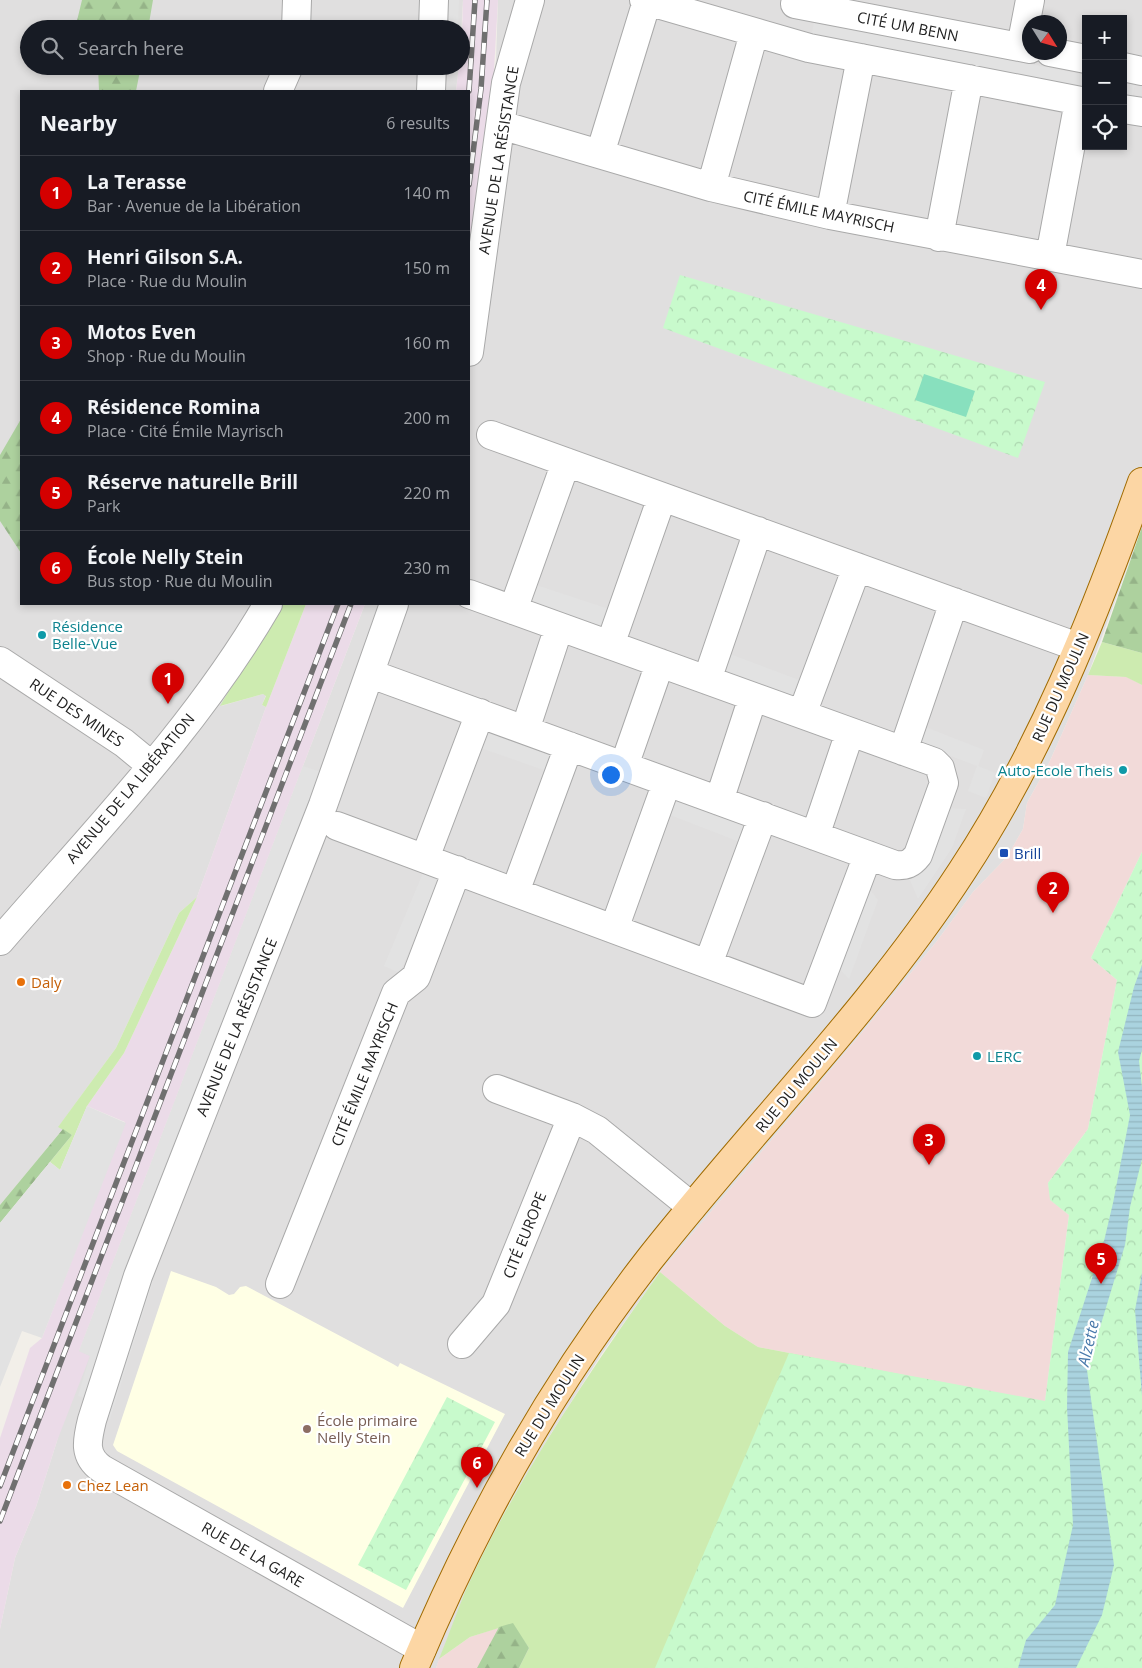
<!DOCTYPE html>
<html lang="en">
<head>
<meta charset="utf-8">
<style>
  :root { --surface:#171b24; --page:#242831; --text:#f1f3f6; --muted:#9ea1a6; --line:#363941; --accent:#d40000 }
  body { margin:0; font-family:"Open Sans",sans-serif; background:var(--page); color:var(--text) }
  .controls { position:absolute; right:15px; top:15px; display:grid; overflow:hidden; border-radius:0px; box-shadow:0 2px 8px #0003 }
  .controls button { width:45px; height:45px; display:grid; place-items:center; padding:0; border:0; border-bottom:1px solid var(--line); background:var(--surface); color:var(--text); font:25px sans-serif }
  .compass { position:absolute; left:1022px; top:15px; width:45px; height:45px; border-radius:50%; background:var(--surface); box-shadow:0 2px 8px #0003; rotate:127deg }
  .you { position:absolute; left:610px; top:774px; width:18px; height:18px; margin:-12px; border:4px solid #fff; border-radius:50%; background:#1a73e8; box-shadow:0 0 0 8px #1a73e833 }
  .badge { display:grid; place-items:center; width:32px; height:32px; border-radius:50%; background:var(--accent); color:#fff; font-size:16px; font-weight:700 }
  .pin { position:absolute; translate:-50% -41px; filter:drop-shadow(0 1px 2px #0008) }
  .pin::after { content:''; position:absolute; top:26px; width:18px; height:15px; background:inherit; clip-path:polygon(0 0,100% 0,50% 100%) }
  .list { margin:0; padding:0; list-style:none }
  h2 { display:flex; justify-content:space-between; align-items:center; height:65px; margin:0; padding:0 20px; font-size:21px }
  h2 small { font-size:16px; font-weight:400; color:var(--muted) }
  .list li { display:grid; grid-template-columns:32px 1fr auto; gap:15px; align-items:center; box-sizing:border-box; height:75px; padding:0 20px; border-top:1px solid var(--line) }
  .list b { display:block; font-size:19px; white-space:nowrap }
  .list p { margin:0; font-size:16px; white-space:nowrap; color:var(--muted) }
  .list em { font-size:16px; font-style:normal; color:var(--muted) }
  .icon { flex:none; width:28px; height:28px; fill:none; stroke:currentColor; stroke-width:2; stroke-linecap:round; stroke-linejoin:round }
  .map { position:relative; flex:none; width:1142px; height:1668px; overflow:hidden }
  .search { position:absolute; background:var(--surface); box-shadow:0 2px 8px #0003; left:20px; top:20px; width:450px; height:55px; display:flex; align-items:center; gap:12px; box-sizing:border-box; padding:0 18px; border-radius:28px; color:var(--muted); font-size:19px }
  .panel { position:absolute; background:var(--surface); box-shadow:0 2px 8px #0003; left:20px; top:90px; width:450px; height:515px; border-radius:0px }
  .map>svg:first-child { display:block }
  .residential { fill:#e0dfdf; fill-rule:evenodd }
  .commercial { fill:#f2dad9 }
  .industrial { fill:#ebdbe8 }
  .education { fill:#ffffe5 }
  .grass { fill:#cdebb0 }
  .forest { fill:url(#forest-firs) }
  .park { fill:url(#park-crowns) }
  .pitch { fill:#88e0be }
  .parking { fill:#e2e2e2 }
  .water { fill:url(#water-rules) }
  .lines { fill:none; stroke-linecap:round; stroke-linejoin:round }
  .minor-casing { stroke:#a9a9a9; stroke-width:30 }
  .major-casing { stroke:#a06b00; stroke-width:30 }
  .minor { stroke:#fff; stroke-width:28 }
  .major { stroke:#fcd6a4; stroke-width:28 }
  .rail-casing { stroke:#707070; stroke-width:5.5 }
  .rail { stroke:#fff; stroke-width:4; stroke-dasharray:11; stroke-linecap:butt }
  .culture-dot { fill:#0f9aa8; stroke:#fff; stroke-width:2 }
  .transit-dot { fill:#1a4fb4; stroke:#fff; stroke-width:2 }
  .food-dot { fill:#e8710a; stroke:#fff; stroke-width:2 }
  .education-dot { fill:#8d6e63; stroke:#fff; stroke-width:2 }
  .labels { text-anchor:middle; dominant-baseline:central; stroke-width:4.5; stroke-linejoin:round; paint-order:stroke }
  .street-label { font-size:15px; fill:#222; stroke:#fff }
  .culture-label { font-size:15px; fill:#0d838f; stroke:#fff; text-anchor:start }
  .transit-label { font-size:15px; fill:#164399; stroke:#fff; text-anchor:start }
  .food-label { font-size:15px; fill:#c56008; stroke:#fff; text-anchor:start }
  .education-label { font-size:15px; fill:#785e54; stroke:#fff; text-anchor:start }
  .water-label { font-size:16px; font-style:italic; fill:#4a7aab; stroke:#fff }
</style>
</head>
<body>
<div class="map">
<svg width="1142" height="1668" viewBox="0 0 1142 1668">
  <defs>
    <pattern id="forest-firs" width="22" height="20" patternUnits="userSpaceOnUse" patternTransform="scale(1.25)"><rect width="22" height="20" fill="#add19e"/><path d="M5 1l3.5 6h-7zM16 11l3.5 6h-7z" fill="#95b388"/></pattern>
    <pattern id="park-crowns" width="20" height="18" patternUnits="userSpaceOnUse" patternTransform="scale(1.25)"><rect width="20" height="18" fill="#c8facc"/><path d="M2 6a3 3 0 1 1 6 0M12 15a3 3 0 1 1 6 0" fill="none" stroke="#acd6af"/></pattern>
    <pattern id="water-rules" width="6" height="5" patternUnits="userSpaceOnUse" patternTransform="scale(1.25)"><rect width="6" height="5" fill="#aad3df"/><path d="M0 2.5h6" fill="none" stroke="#92b5bf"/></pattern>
  </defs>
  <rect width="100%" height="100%" fill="#f2efe9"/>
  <path class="residential" d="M0,0H463L461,37V29H29V66H445L442,91H21V604H280L221,706L263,694L266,695L262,705L266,707L197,897L179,913L116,1048L59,1126L63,1129L0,1205Z
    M498,0H1142V527L1088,675L1049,763L1027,803L1023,829L1007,857L973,892L937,941L860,1035L660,1272L601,1355L550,1435L506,1510L465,1593L436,1668H0V1629L15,1558L36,1507L57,1441L79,1351L365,604H469V266L496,60ZM1086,19H1123V146H1086ZM1030,22H1060V52H1030Z
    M446,66H459L456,91H444Z"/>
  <path class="commercial" d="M1088,675L1127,677L1142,685V852L1091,958L1117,980L1088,1129L1048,1183L1051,1200L1069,1215L1045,1402L758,1347L725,1326L660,1272L860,1035L937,941L973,892L1007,857L1023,829L1027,803L1049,763Z
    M513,1623L519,1668H436L439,1659L470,1637Z"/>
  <path class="industrial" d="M463,0H498L490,139L469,266V91H456L459,66H461Z
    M306,604H365L79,1351L90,1356L57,1441L36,1507L15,1558L0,1629V1438L30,1348L42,1338L125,1122L87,1106L124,1053L197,897L266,707Z"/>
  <path class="education" d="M171,1271L216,1287L229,1295L234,1294L240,1287L246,1286L393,1364L398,1367L400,1363L505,1414L403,1608L117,1451L113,1445Z"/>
  <path class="grass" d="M280,604H306L266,707L262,705L266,696L263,694L220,706Z
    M1102,642L1142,653V685L1126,677L1088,675Z
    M197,897L124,1053L87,1106L60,1170L50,1162L72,1135L58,1127L116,1048L179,913Z
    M660,1272L725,1326L758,1347L1045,1402L1018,1668H519L529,1648L512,1624L470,1637L439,1659C448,1637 456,1614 465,1592C517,1478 588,1374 660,1272Z"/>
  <path class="forest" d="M82,0H153L148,29H75Z
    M98,66H141L136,91H99Z
    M21,419V553L0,521V455Z
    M1142,527V653L1102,642Z
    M63,1129L72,1135L0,1223V1205Z
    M513,1623L529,1648L519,1668H477L499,1627Z"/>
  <path class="park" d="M680,275L1045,382L1018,458L663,328Z
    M1142,852V1668H655L789,1353L1045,1401L1069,1215L1050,1200L1048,1183L1088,1129L1117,980L1091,958Z
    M447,1397L495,1422L406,1590L358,1565Z"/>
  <path class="pitch" d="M924,374L975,391L966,417L915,400Z"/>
  <path class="parking" d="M434,0H459L458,29H433Z
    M814,22L1086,75V102L809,48Z
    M1123,82L1135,85L1130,110L1123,109Z
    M530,583L615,611L609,631L523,603Z
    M730,654L807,683L799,701L723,674Z
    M923,726L984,750L978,766L995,773L986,798L968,791L977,766L917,743Z
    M485,729L559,756L552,773L478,747Z
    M303,766L324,773L90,1399L78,1396L90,1356L79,1351Z
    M677,799L752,826L745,844L670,815Z
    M945,808L966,809L952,848L918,899L909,878Z
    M423,873L439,880L400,973L384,966Z
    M864,882L878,900L849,979L835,964Z
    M87,1106L126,1123L42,1338L22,1331L0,1387V1223L50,1162L60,1170Z
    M146,1279L153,1281L110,1419L103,1417Z"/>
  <path class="water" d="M1142,965V1050L1139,1061L1142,1087V1159L1130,1207L1125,1245L1087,1370L1114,1565L1102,1615L1076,1668H1018L1026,1640L1055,1605L1073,1525L1067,1407L1068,1352L1104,1241L1113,1203L1130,1115L1118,1052L1134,987Z
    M1142,1273V1396L1135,1310Z"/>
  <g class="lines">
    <g class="minor-casing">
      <path id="minor" d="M644,0L809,48L1086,102
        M795,4L1030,49
        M296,29L297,0
        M433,29L434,0
        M1021,47L1030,0
        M1050,52L1086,59
        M1123,67L1142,71
        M278,91L289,66
        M431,91L432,66
        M1123,109L1142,112
        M501,125L711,187L830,215L1142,274
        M600,154L647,1
        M711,187L754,33
        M830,215L861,58
        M939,237L969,79
        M1050,256L1079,101
        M469,352L506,83L530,0
        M491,435L1078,647
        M394,604L323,805L138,1276L92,1420C87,1440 83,1456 102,1469L422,1649
        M513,610L566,462
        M610,645L662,497
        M0,661L124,743L152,766
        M371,674L895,865C906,866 911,864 918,855L944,783L940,768L934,762L469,594
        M707,680L758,531
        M802,714L857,567
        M525,730L559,627
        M903,751L954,602
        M624,766L660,663
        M719,801L753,697
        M337,826L812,1003L868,855
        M815,836L850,732
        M425,858L480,713
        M515,892L569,746
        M614,929L667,782
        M0,941C93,833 196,728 268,604
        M708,964L763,816
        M497,1089L572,1117L597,1130L692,1207
        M280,1284L396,993L416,977L457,870
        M462,1344L496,1304L572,1117"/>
    </g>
    <g class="major-casing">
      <path id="major" d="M414,1668C475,1522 552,1385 649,1260C752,1129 871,1011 962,871C1041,751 1094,617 1142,482"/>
    </g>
    <use href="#minor" class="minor"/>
    <use href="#major" class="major"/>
    <g class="rail-casing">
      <path id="rail" d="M469,91L475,0
        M469,185L481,89L487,0
        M0,1486L338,604
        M0,1521L351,604"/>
    </g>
    <use href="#rail" class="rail"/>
  </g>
  <g class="culture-dot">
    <circle cx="42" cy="635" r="5"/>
    <circle cx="1123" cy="770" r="5"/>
    <circle cx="977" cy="1056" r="5"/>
  </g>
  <rect class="transit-dot" x="999" y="848" width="10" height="10" rx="2.5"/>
  <g class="food-dot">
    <circle cx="21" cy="982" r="5"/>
    <circle cx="67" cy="1485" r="5"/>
  </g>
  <circle class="education-dot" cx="307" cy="1429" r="5"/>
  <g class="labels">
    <g class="street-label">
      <text transform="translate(908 26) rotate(11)">CITÉ UM BENN</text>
      <text transform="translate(498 160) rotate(-81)">AVENUE DE LA RÉSISTANCE</text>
      <text transform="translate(819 211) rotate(12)">CITÉ ÉMILE MAYRISCH</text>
      <text transform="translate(1060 687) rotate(-66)">RUE DU MOULIN</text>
      <text transform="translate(77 712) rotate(34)">RUE DES MINES</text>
      <text transform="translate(130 788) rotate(-50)">AVENUE DE LA LIBÉRATION</text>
      <text transform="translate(236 1027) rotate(-68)">AVENUE DE LA RÉSISTANCE</text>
      <text transform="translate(364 1074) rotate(-68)">CITÉ ÉMILE MAYRISCH</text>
      <text transform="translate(796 1085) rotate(-50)">RUE DU MOULIN</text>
      <text transform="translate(524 1235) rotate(-68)">CITÉ EUROPE</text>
      <text transform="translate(549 1405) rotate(-58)">RUE DU MOULIN</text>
      <text transform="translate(253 1554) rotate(30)">RUE DE LA GARE</text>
    </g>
    <g class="culture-label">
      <text x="52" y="626">Résidence<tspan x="52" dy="17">Belle-Vue</tspan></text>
      <text x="1113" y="770" text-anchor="end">Auto-Ecole Theis</text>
      <text x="987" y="1056">LERC</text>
    </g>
    <g class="transit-label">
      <text x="1014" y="853">Brill</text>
    </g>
    <g class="food-label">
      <text x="31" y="982">Daly</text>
      <text x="77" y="1485">Chez Lean</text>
    </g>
    <g class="education-label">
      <text x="317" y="1420">École primaire<tspan x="317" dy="17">Nelly Stein</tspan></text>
    </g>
    <g class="water-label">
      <text transform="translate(1088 1343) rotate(-77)">Alzette</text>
    </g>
  </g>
</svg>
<div class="controls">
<button>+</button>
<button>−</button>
<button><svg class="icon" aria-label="locate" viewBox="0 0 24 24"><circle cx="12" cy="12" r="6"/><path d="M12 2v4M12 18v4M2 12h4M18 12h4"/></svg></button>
</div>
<svg class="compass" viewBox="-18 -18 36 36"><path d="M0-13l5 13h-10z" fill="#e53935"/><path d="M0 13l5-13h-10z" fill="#9ea1a6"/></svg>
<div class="you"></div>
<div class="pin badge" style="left:168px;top:704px">1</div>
<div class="pin badge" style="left:1053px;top:913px">2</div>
<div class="pin badge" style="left:929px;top:1165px">3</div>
<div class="pin badge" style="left:1041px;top:310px">4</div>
<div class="pin badge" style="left:1101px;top:1284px">5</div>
<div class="pin badge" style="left:477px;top:1488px">6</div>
<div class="search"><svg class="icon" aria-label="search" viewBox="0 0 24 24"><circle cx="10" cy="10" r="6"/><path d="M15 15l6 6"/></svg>Search here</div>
<section class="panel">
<h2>Nearby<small>6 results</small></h2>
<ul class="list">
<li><span class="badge">1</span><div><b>La Terasse</b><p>Bar · Avenue de la Libération</p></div><em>140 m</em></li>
<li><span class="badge">2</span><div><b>Henri Gilson S.A.</b><p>Place · Rue du Moulin</p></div><em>150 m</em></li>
<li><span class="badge">3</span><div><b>Motos Even</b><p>Shop · Rue du Moulin</p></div><em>160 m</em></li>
<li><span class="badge">4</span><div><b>Résidence Romina</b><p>Place · Cité Émile Mayrisch</p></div><em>200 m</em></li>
<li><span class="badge">5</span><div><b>Réserve naturelle Brill</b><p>Park</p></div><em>220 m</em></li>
<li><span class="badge">6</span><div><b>École Nelly Stein</b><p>Bus stop · Rue du Moulin</p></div><em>230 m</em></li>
</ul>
</section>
</div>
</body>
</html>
